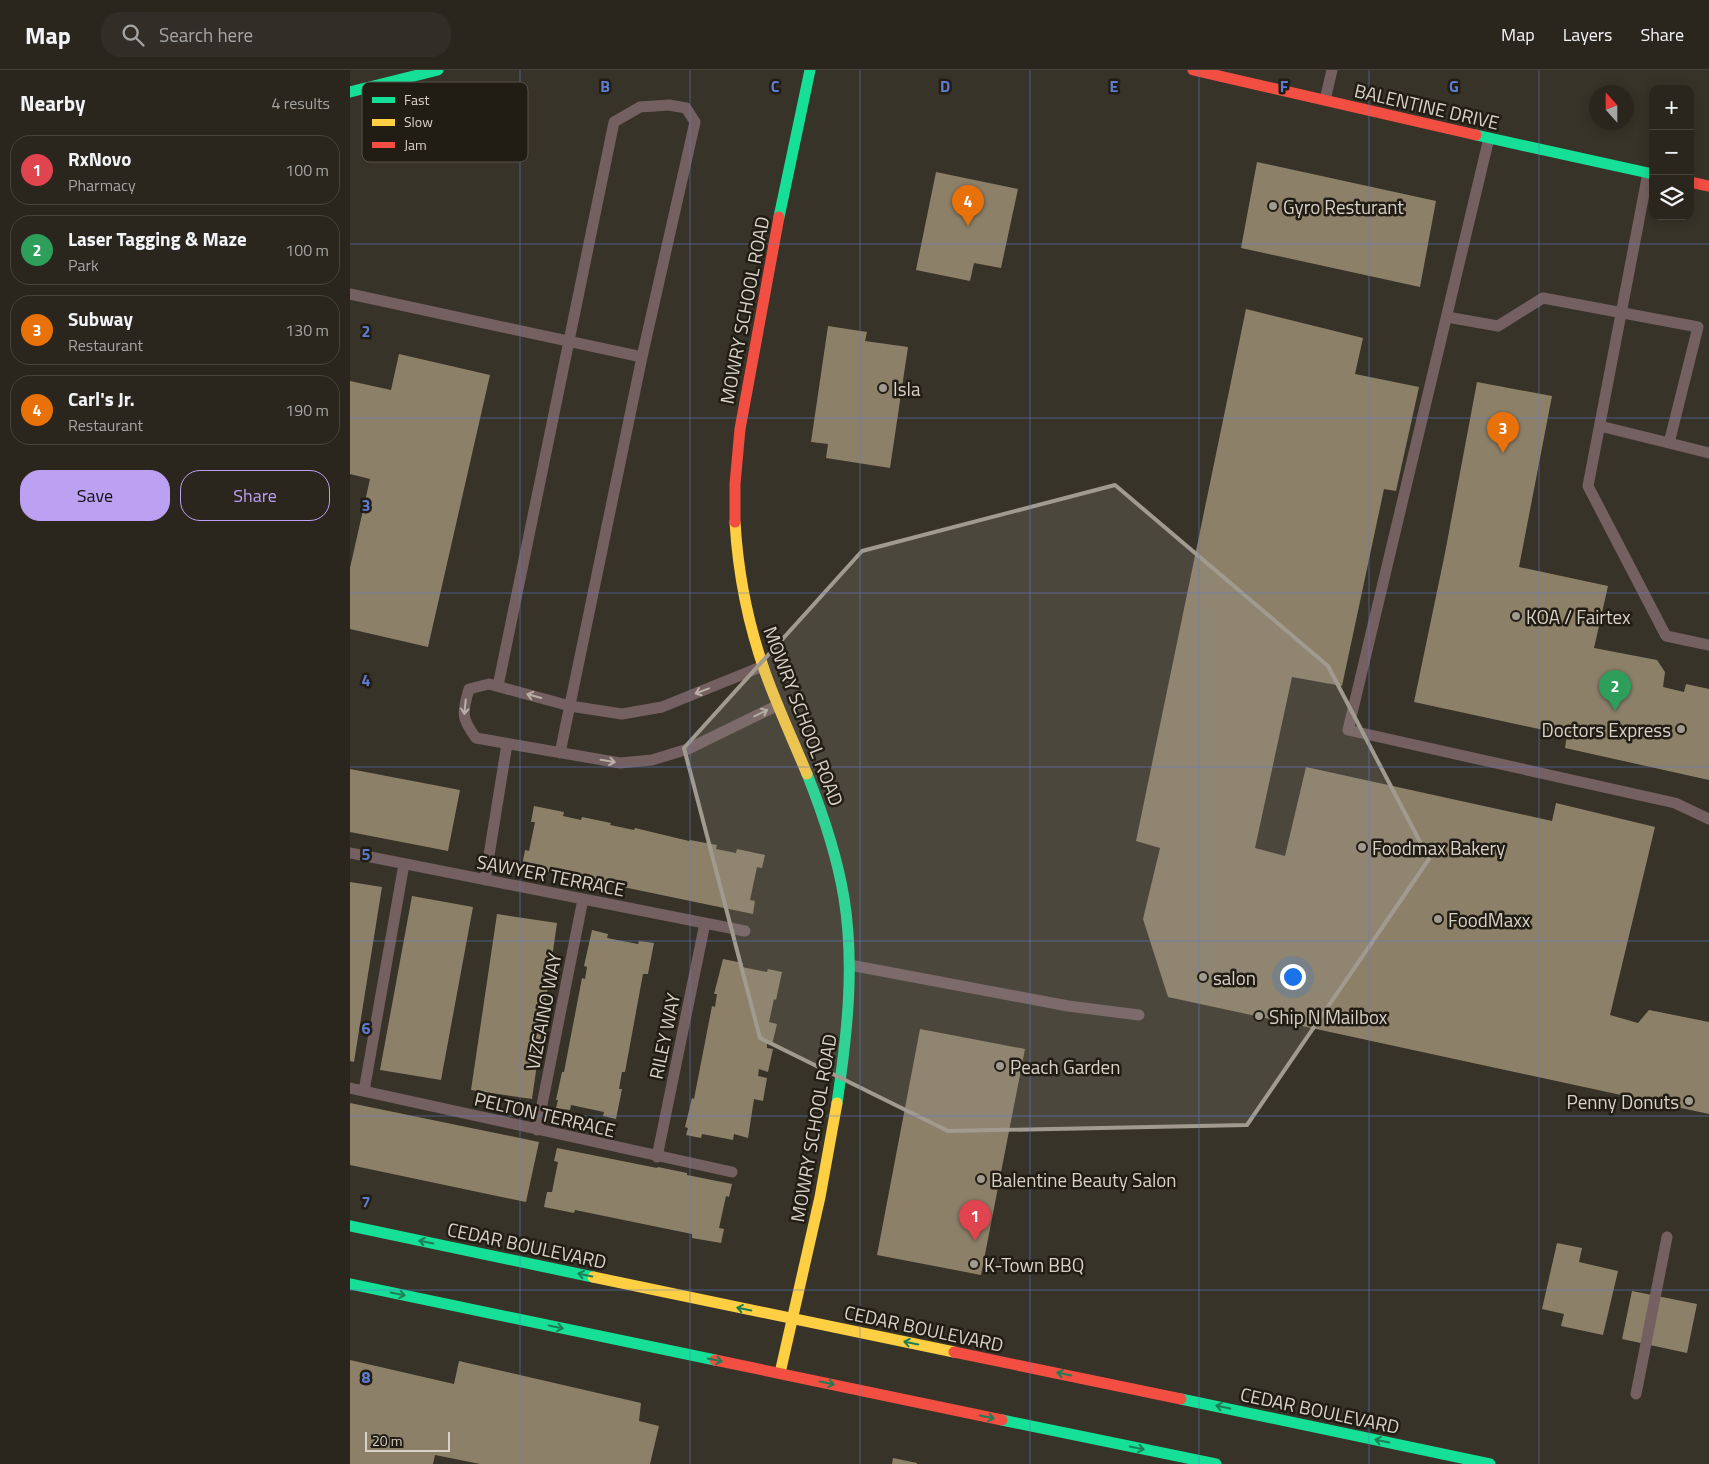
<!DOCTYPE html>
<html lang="en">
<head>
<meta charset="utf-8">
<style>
  :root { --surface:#2a261e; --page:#322e27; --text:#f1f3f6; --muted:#a5a5a4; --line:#46433c; --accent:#bca0f2 }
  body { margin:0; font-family:"Titillium Web",sans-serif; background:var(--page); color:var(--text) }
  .controls { position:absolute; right:15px; top:15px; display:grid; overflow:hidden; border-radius:10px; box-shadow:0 2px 12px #0003 }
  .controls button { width:45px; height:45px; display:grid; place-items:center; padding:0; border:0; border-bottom:1px solid var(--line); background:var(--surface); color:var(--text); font:25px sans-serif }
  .compass { position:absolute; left:1239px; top:15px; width:45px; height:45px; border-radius:50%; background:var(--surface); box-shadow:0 2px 12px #0003; rotate:339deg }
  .scale { position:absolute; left:15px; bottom:12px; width:85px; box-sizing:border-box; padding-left:5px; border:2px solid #d8d2c7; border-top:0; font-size:14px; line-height:18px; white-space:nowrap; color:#d8d2c7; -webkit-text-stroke:4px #211d15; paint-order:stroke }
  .you { position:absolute; left:942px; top:906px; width:18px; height:18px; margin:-12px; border:4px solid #fff; border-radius:50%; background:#1a73e8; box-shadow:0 0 0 8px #1a73e833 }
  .badge { display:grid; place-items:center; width:32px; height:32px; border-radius:50%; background:var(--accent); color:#fff; font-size:16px; font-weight:700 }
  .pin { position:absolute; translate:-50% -41px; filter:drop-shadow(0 1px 2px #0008) }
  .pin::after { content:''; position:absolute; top:26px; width:18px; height:15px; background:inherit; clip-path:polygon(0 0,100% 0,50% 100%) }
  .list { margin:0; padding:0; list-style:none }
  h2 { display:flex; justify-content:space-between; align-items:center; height:65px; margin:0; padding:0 20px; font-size:21px }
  h2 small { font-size:16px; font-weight:400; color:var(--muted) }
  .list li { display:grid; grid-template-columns:32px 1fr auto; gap:15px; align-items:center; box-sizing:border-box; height:70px; margin:0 10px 10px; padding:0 10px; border:1px solid var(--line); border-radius:20px }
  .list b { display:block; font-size:19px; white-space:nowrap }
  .list p { margin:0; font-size:16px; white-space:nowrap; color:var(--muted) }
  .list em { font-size:16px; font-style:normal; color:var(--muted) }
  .actions { display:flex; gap:10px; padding:15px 20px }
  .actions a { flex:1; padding:11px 0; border:1px solid var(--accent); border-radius:20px; text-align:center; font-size:18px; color:var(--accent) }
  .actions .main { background:var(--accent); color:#111 }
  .icon { flex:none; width:28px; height:28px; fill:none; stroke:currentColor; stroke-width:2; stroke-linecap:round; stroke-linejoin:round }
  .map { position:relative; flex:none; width:1359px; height:1394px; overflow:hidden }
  header { display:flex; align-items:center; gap:30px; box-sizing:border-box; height:70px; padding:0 25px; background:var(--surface); border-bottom:1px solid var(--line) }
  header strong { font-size:24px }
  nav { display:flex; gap:28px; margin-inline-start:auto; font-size:18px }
  .search { width:350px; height:45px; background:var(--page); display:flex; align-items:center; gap:12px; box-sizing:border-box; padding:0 18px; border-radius:20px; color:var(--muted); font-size:19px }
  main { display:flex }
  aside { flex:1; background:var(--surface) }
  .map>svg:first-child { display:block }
  .building { fill:#8c8069 }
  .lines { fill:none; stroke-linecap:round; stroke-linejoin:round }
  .lane { stroke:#746061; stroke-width:11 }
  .fast { stroke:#16e098; stroke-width:11 }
  .slow { stroke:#ffcf43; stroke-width:11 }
  .jam { stroke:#f24e42; stroke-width:11 }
  .oneway { stroke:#bab0a8 }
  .oneway2 { stroke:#1c7e56 }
  .marked { fill:#a09a8f; fill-opacity:0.2; stroke:#a09a8f; stroke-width:4; stroke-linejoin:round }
  .grid { fill:none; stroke:#5e7cd2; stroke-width:1; stroke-opacity:0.55 }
  .poi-dot { fill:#a09a8f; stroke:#211d15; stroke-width:2 }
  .labels { text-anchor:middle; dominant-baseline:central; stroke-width:5; stroke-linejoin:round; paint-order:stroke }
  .street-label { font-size:19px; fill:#d8d2c7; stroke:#211d15 }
  .poi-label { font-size:19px; fill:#d8d2c7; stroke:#211d15; text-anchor:start }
  .key { fill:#211d15; stroke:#58534a; stroke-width:1 }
  .key-label { font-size:14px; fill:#d8d2c7 }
  .grid-label { font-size:16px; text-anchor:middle; font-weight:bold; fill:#5e7cd2; stroke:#211d15; stroke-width:5; stroke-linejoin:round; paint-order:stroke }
</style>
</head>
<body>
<header>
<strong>Map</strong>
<div class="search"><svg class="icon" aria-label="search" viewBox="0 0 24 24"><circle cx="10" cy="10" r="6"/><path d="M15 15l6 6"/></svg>Search here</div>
<nav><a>Map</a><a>Layers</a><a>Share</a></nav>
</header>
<main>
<aside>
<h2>Nearby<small>4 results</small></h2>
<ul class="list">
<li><span class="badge" style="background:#e0444e">1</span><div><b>RxNovo</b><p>Pharmacy</p></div><em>100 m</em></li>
<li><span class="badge" style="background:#2e9e5b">2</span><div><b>Laser Tagging &amp; Maze</b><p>Park</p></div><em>100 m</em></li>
<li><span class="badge" style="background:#e8710a">3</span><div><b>Subway</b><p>Restaurant</p></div><em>130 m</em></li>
<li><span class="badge" style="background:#e8710a">4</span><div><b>Carl's Jr.</b><p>Restaurant</p></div><em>190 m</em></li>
</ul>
<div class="actions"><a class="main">Save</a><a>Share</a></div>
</aside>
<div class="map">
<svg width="1359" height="1394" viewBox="0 0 1359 1394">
  <rect width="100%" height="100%" fill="#383328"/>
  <path class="building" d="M907,92L1086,131L1070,217L891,178Z
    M586,102L668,119L651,198L624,193L620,211L566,200Z
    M896,239L1013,268L1005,304L1069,317L1046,421L1034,419L992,616L942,607L905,778L935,786L956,697L1202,751L1206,733L1305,757L1260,945L1288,953L1299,940L1359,952V1044L818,927L793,849L810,778L786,771Z
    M478,256L517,262L515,271L558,277L540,398L476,388L478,374L461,372Z
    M49,284L140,305L78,577L0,559V498L20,409L0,404V311L41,320Z
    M1127,312L1202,326L1169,497L1258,516L1244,578L1307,590L1315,602L1313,617L1334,622L1336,614L1359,619V710L1215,678L1217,665L1064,632L1095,483Z
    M0,699L110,720L98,781L0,762Z
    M184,736L214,742L213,746L231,750L232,747L261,753L260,755L284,760L285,758L339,771L340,770L367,775L366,779L386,783L387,779L415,785L412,798L407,797L400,830L405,831L403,844L172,796L175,780L179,781L185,752H181Z
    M0,812L32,817L4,992L0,991Z
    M62,826L123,837L91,1010L30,1000Z
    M147,844L207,853L182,1029L121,1020Z
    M242,860L258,864L257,868L288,874L289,871L304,873L298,904H293L275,1002H272L269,1019H272L266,1049L253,1046L254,1042L221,1035L220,1040L206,1038L208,1030H206L212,1002H214L232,908L235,909L237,897L234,896Z
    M373,889L393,893L392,897L417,902L418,899L432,902L426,930L424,929L419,952L427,954L422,975L417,974V978L423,979L418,1002L409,999L408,1006L417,1008L413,1031L404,1029L398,1068L384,1064L383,1070L352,1064L351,1068L336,1065L338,1058L335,1057L342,1028L344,1029L362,936L365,937L367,924H364Z
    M570,959L675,979L631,1205L527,1185Z
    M0,1033L189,1072L176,1132L0,1095Z
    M207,1078L307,1098L308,1097L337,1103V1105L382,1114L379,1127L376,1126L369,1158L374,1159L371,1173L342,1168V1164L225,1140L224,1143L194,1137L197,1122H202L208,1092L204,1091Z
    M1207,1173L1232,1178L1229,1192L1268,1201L1253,1265L1211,1256L1214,1244L1192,1239Z
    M1282,1221L1347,1234L1337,1283L1272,1269Z
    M0,1290L104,1314L109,1291L291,1333L289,1351L309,1356L300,1394H130L85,1385L83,1394H0Z
    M543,1388L567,1393V1394H542Z"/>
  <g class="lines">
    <path class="lane" d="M975,30L982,0
      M1139,68L998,660L1325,733L1359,749
      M1298,103L1238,416L1316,566L1359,575
      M0,224L292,287L210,683
      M1097,247L1148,256L1193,228L1348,257L1319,373
      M1250,356L1359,383
      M413,596L312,637L272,644L220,636L139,614L119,619C112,643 111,648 126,668L270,693L302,690L338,679L428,635
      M148,616L264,52L290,37L319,35L336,38L345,52L292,287
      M0,783L395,861
      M135,810L157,674
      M500,895L718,936L789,945
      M0,1018L382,1102
      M14,1021L54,794
      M187,1060L233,829
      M307,1087L355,853
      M1286,1324L1317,1167"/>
    <path class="fast" d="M0,22L88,0
      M1126,65L1303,104
      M429,147L460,0
      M457,704C473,744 487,785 494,828C505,896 497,965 487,1033
      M0,1156L243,1207
      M0,1214L365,1290
      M831,1329L1140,1394
      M652,1350L866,1394"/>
    <path class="slow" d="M385,452C388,503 398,554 415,602C427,636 443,670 457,704
      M243,1207L604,1282
      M430,1303L470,1127L487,1033"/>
    <path class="jam" d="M843,0L1126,65
      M1340,112L1359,116
      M385,452V414L390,359L429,147
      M604,1282L831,1329
      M365,1290L652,1350"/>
  </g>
  <defs><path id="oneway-shaft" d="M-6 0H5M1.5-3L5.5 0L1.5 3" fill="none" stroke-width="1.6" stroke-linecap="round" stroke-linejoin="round" transform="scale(1.25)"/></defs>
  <g class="oneway">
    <use href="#oneway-shaft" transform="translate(352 621) rotate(159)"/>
    <use href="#oneway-shaft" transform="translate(184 626) rotate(-164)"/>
    <use href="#oneway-shaft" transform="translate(115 637) rotate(96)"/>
    <use href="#oneway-shaft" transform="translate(411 643) rotate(-26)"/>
    <use href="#oneway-shaft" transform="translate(258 691) rotate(9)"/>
  </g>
  <g class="oneway2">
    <use href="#oneway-shaft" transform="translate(76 1172) rotate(-168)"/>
    <use href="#oneway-shaft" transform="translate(235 1205) rotate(-168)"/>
    <use href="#oneway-shaft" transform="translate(48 1224) rotate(12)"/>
    <use href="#oneway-shaft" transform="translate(394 1239) rotate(-168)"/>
    <use href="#oneway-shaft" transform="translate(206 1257) rotate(12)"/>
    <use href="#oneway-shaft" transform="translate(561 1273) rotate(-169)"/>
    <use href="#oneway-shaft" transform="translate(365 1290) rotate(12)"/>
    <use href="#oneway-shaft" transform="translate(714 1304) rotate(-168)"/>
    <use href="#oneway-shaft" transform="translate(477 1313) rotate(12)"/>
    <use href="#oneway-shaft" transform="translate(873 1337) rotate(-168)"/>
    <use href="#oneway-shaft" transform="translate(637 1347) rotate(12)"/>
    <use href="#oneway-shaft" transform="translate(1032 1371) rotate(-168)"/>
    <use href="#oneway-shaft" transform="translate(787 1378) rotate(12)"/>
  </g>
  <path class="marked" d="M765,415L978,596L1079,789L897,1055L598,1061L410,968L334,678L512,481Z"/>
  <path class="grid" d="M170,0V1394M340,0V1394M510,0V1394M680,0V1394M849,0V1394M1019,0V1394M1189,0V1394M0,174H1359M0,348H1359M0,523H1359M0,697H1359M0,871H1359M0,1046H1359M0,1220H1359"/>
  <g class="poi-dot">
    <circle cx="923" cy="136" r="5"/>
    <circle cx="533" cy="318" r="5"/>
    <circle cx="1166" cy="546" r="5"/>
    <circle cx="1331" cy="659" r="5"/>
    <circle cx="1012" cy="777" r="5"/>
    <circle cx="1088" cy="849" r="5"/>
    <circle cx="853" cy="907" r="5"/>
    <circle cx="909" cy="946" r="5"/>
    <circle cx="650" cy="996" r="5"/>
    <circle cx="1339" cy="1031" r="5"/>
    <circle cx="631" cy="1109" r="5"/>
    <circle cx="624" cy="1194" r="5"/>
  </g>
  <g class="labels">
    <g class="street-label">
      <text transform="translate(1077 36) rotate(13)">BALENTINE DRIVE</text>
      <text transform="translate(394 240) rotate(-79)">MOWRY SCHOOL ROAD</text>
      <text transform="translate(454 646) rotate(69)">MOWRY SCHOOL ROAD</text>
      <text transform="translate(201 805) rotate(11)">SAWYER TERRACE</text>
      <text transform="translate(193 941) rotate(-79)">VIZCAINO WAY</text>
      <text transform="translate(314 966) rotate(-78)">RILEY WAY</text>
      <text transform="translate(195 1044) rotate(13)">PELTON TERRACE</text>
      <text transform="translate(463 1058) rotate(-80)">MOWRY SCHOOL ROAD</text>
      <text transform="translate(177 1175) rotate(12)">CEDAR BOULEVARD</text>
      <text transform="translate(574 1258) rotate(12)">CEDAR BOULEVARD</text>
      <text transform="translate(970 1340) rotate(12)">CEDAR BOULEVARD</text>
    </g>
    <g class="poi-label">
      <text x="933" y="136">Gyro Resturant</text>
      <text x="543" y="318">Isla</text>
      <text x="1176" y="546">KOA / Fairtex</text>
      <text x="1321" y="659" text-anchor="end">Doctors Express</text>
      <text x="1022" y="777">Foodmax Bakery</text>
      <text x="1098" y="849">FoodMaxx</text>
      <text x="863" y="907">salon</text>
      <text x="919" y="946">Ship N Mailbox</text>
      <text x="660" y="996">Peach Garden</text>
      <text x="1329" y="1031" text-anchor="end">Penny Donuts</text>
      <text x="641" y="1109">Balentine Beauty Salon</text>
      <text x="634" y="1194">K-Town BBQ</text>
    </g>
  </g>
  <rect x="12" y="12" width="166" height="80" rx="8" class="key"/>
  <rect x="22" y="27" width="23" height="6" fill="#16e098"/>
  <rect x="22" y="49" width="23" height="7" fill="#ffcf43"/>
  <rect x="22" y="72" width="23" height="6" fill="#f24e42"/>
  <g class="key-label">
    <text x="54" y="35">Fast</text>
    <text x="54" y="57">Slow</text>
    <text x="54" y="80">Jam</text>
  </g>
  <g class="grid-label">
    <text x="255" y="22">B</text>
    <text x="425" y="22">C</text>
    <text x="595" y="22">D</text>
    <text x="764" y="22">E</text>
    <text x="934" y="22">F</text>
    <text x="1104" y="22">G</text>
    <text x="16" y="267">2</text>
    <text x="16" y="441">3</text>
    <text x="16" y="616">4</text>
    <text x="16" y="790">5</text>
    <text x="16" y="964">6</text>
    <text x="16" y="1138">7</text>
    <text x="16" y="1313">8</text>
  </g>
</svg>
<div class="controls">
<button>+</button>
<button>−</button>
<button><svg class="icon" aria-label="layers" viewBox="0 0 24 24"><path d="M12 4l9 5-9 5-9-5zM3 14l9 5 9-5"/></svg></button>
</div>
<svg class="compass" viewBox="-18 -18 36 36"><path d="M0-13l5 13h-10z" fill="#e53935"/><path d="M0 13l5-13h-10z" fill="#a5a5a4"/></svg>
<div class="scale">20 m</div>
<div class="you"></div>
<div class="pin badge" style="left:625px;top:1171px;background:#e0444e">1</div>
<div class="pin badge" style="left:1265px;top:641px;background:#2e9e5b">2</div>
<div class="pin badge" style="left:1153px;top:383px;background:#e8710a">3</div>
<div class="pin badge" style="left:618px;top:156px;background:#e8710a">4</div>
</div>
</main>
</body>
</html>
